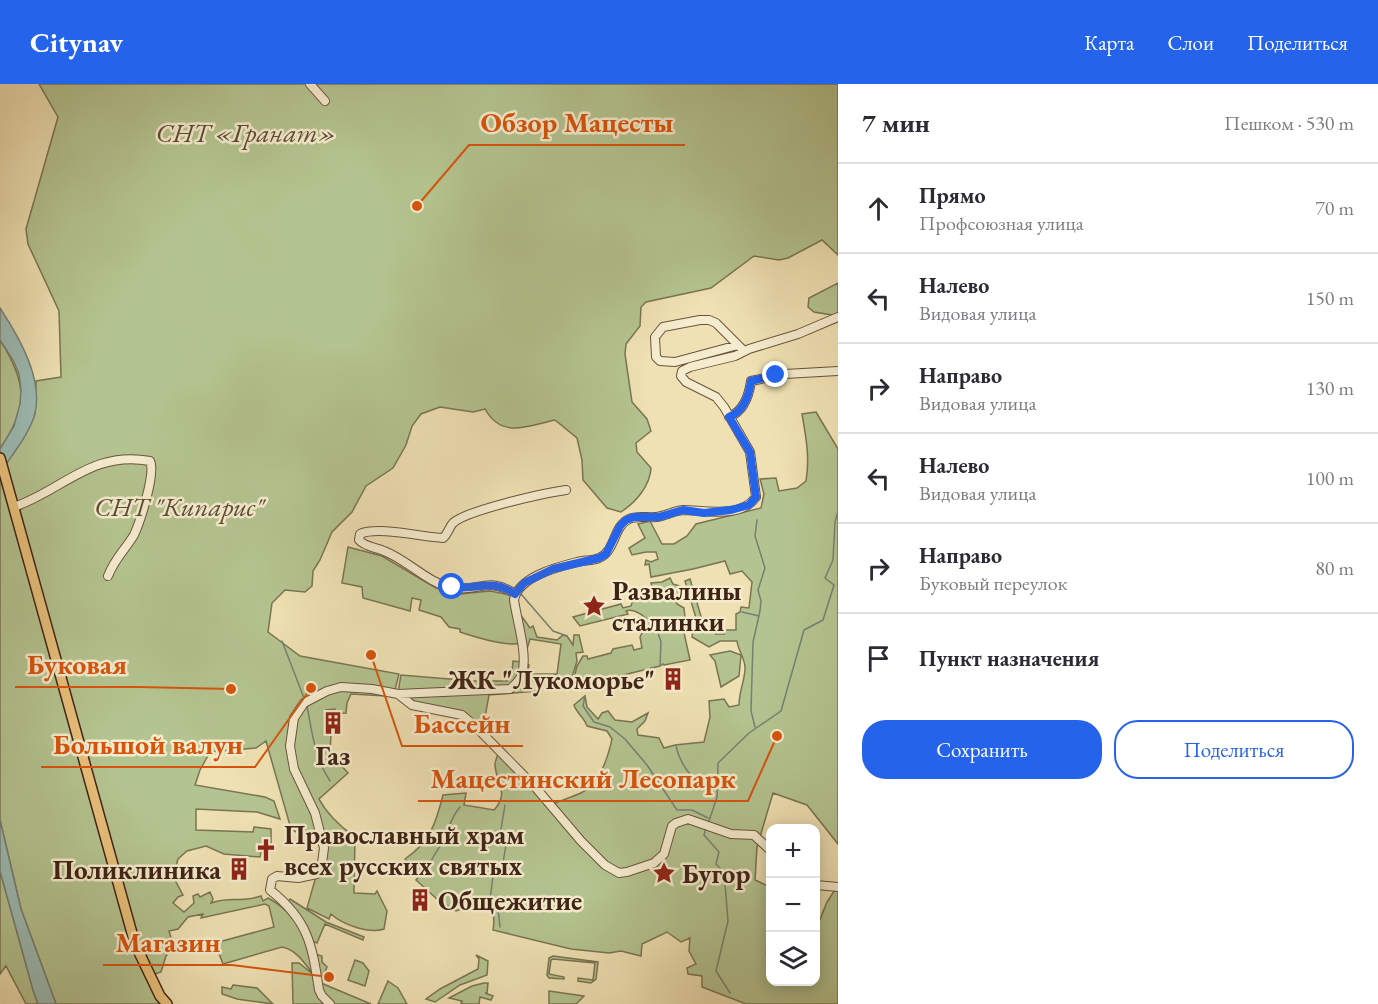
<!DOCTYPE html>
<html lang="ru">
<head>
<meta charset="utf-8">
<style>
  :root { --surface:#fff; --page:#f7f7f7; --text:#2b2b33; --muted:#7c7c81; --line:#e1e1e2; --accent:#2563eb }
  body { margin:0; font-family:"EB Garamond",serif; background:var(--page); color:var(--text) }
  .controls { position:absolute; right:18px; bottom:18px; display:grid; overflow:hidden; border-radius:12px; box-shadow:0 3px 15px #0003 }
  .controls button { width:54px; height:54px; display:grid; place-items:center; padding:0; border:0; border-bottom:2px solid var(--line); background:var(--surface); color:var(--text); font:30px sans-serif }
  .stop { position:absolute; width:18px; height:18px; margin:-14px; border:4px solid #2563eb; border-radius:50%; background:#fff }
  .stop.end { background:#2563eb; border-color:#fff; box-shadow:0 2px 6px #0008 }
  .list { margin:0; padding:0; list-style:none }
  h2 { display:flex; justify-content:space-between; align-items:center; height:78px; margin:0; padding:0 24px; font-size:26px }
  h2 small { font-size:20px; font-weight:400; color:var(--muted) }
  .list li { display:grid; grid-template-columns:39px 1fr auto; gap:18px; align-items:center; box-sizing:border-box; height:90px; padding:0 24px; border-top:2px solid var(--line) }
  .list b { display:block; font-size:22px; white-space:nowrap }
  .list p { margin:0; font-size:20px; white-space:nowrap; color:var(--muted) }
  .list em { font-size:20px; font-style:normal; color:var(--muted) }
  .actions { display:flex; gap:12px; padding:18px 24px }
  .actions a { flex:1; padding:14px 0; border:2px solid var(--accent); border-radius:24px; text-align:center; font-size:21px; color:var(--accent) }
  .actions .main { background:var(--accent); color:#fff }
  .icon { flex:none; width:33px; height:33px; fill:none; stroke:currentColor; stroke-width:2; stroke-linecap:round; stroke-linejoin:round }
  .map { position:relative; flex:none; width:838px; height:920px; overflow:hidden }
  header { display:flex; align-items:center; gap:36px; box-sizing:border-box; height:84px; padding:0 30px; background:var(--accent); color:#fff }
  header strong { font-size:28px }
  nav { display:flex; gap:33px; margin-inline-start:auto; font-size:21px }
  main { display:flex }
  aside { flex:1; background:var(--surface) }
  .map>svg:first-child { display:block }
  .green { fill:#b4c490; stroke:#7a7453; stroke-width:1.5; fill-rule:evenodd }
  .water { fill:#9cbcb5; stroke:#777f75; stroke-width:1.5 }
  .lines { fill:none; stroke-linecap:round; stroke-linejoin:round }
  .stream { stroke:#777f75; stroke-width:1.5 }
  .minor-casing { stroke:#6b523d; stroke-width:10 }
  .major-casing { stroke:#3f2316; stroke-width:12 }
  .minor { stroke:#f5ecce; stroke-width:8 }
  .major { stroke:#e8c07a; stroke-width:9 }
  .route { stroke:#2563eb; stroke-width:8 }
  .labels { text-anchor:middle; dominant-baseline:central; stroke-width:5; stroke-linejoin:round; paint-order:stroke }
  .park-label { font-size:27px; font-style:italic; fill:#5c4b34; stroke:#f5ecce }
  .poi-label { font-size:27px; font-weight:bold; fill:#3f2316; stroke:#f5ecce; text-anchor:start }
  .leader { fill:none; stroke:#d7540d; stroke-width:2 }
  .callout-dot { fill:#d7540d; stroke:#f5ecce; stroke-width:2 }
  .callout-label { font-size:28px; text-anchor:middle; font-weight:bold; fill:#d7540d; stroke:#f5ecce; stroke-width:5; stroke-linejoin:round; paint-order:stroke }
</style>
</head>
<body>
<header>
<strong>Citynav</strong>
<nav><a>Карта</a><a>Слои</a><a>Поделиться</a></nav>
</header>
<main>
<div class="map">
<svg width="838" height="920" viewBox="0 0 838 920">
  <rect width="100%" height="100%" fill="#efe1b3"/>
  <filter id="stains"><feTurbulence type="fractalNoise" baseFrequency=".00333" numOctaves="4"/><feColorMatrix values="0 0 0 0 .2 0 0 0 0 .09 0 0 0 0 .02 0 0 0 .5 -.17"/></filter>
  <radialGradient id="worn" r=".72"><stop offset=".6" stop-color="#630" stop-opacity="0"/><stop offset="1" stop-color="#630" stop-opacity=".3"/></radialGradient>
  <path class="green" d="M39,0H838V171L822,156L788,174L779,176L754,172L711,204L646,218L641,223L640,242L626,260L625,270L632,318L647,335L651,347L636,359L637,368L651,384C650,402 636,418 621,428L607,424L583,396L582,376L577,354L555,336C527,342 502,355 485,325L473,328L440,323L421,330L412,342L406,361L393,384L366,402L352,428L332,448L320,476L313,487L312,502L305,508L285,506L272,519L268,548L300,572L399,590L395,606H386L385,612L351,610L347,619L346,629L336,630L335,625L326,626L331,650L330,669L348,689L319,715C327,730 341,743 355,753L354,809L375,810L377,807L387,827L384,845C369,850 343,841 331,830L329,835L307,824L324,764L291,745L266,657L256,664L210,668L200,686L195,701L265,713L274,717L280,735L257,728L196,725V746L253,748L254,743L271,745V765L263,763L260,773L224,770L206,762L187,767L178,775L174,790L176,798L183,811L178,813L173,819L184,828L194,819L193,812L198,810L200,813L210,808L213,815L211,819C229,812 241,819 261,812L263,817L268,814C289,825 304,844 308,868L322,872V878L327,883L321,899L371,920H293L292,879H299L314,891C305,880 297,866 282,863L223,880L215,859L274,843L269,822L265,820L201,834L203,830L188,833L178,845L169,847L174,864L166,872L161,888L149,892L167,920H56L21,825L0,736V389L29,344L35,330L36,297L61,293L59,227L28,160L26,145L58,33Z
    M838,199V232L814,228L808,223L809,214Z
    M0,256C27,298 29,323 0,365Z
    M816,328L838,365V760L807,721L773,709L757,763L755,796L770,803V863L766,868L770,871V898H816V845L827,818L838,801V920H746L702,903V892L688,890L687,884L696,880L689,867L690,854L681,858L667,848L642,860L641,872L621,867L609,869L571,865L493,846C495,834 494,825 484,817L456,827L439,817L416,796L420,791L405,775C430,758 436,739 443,711L466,709L464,721L494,726C510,708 496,700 495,681C495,675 499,669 501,663L553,720C562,716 572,713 581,709C599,701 608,674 612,655L607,647L587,642C584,633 577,630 574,621L585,612L587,623L598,635L602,629L608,627L615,636L632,638L648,629L645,637L637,645L638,651L659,654L664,664L675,661L704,658L710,633L709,617L724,615L729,623L739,621C739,609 744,598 745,586C746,575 738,567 737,557H720L709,563L692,553L693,546H712L716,550H724V546H736V530L740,528L741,523L749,524L752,498L742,487L730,490L725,477L693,485L651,493L649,480L645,481L646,476L651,478L658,475L656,468H646L632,471L629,464L645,454L638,440L650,437L662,460H674L687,452L696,440L761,424L764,410L760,395L776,394L779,407L797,404L806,397C810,374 806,353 802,330Z
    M348,463L382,472L436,504L460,510L490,507L515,512V523L530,544L533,542L537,553L557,556L563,551L567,552L573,561L574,551H579L583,568L576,569L577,577L572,593L574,594L577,582L583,572H587L588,575L611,569L613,565L632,561L634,566L642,564L640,553L642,549L651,546L650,544L646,545L645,542L642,543L639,534H646C641,530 633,524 626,527L628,530L580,542L573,533L621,520L623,524L631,522L634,512L653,508L651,499L662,498L670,494L673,500L680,502L681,511L675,513L677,520L684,524L685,534L678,540L683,544L690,576L664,581L663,580L660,582L595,598L591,601H570L571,597H518L513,604L538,607L489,611L483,644L460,627L418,623L398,608L401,591L474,597H507L512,588L513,577L523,578L521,559C506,563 475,553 460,548V545L449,543L441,533L419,526L421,516L412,514L410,527L363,514L362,503L342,499ZM530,555L561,560L557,590H528L529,581L523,578Z
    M690,495L703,539L698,541L685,497Z
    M730,567L741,571L739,592L721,603L715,577L710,571Z
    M0,787L33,906L38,920H26L6,882L0,890Z
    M290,815L326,838L364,853L363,856L325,840L317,859L312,857L287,819Z
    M476,871L488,877L487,891L460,901L435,918L426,915L440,905L478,885L479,875Z
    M553,872L598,878L596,895L591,899L578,897V894L593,896L595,879L553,875L551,876L549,890L564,893V895L549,894L547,891L549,874Z
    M355,876L363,879L369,887L365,902L348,896Z
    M388,897L398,904L407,920H378Z
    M484,899H488L487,909H485L493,912L491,916L480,913L479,920H464L461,919L462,917L449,914L472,902Z
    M233,901L257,904L273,920L237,915L222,910V903L231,905Z
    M549,907L584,912L576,920H549Z"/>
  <path class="water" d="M0,224C19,253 45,297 34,333C27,353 12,371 0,389V365L14,342L20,320L21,306L19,290L13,276L0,256Z
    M0,736L21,825L56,920H38L33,906L0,787Z"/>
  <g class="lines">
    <path class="stream" d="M521,510L553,547L567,552
      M742,528L759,532
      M648,535L655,540L661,558L660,581
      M282,557L304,614
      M585,612L583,622L594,638L610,643L625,655L647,681L677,726H692L708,734
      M307,622C312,648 315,675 330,697
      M755,643L751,627L753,558L760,527L761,517L758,506L765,484L755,452L757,436
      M676,662C680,681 691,692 704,705H717
      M708,740L717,713L718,679L749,649L781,627L804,546L823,536L834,501L825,494L833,476L835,438L838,427
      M706,744L704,751L719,768L716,780L724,788L728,837L716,887L730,909
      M428,786C430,774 439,766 444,755C451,742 449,736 460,723
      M500,843L498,825L490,816L494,784L503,779L506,761L500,751L505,721"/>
    <g class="minor-casing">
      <path id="minor" d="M310,0L325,17
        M738,261L675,278L660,277L656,273L655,253L663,243L700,236H709L716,239L744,267
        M729,333C744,327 749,312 751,297L785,290L838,287
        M14,423C63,406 92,366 150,377C156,389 140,438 134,451C125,466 115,474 108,492
        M515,510C489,492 478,508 453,504C427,499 408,476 384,467C375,463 365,463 359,456L360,450C378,442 422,453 443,454C448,450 449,443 453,439C467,426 545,409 566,406
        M398,610L412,621L462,631L474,641L536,704L581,757L605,781L619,789L627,788L654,779L664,770L672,742L676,739L688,735L731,750L754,751L770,766
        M816,801L838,803
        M330,920L322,912L319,906C312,860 308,836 270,806L272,795L277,792L298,794L317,790L322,779L324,764L315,729L294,685L290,662L294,634L304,619L327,607L341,603L372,605L398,610L510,605C515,601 520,596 522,590C528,571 517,537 514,516C518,493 557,483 577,478C584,476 593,477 599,474C616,467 613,442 629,435C637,431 647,434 656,433C665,432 673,427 683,426C704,426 741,435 756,413L750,368L724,323L716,313L686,298L681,292L682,287L690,283L735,272L749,265L798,250L838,233"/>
    </g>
    <g class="major-casing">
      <path id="major" d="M0,374L135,860L160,912L167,920"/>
    </g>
    <use href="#minor" class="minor"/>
    <use href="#major" class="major"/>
  </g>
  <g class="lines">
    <path class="route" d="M452,503C477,506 492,494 515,510L524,499L553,485L599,474L606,470L620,442L626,436L634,433H659L683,426L704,429L731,426L749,421L756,413L750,368L729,333C744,327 749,312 751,297L776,291"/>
  </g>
  <defs>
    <g id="sight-bare" transform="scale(1.8)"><path d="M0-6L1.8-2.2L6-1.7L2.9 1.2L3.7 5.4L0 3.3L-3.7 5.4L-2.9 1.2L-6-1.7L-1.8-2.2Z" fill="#8f2418" stroke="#f5ecce" stroke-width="2.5" paint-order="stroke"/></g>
    <g id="building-bare" transform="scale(1.8)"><path d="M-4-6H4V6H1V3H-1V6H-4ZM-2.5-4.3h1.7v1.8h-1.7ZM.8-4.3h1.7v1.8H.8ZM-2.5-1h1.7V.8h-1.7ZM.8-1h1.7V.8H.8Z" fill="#8f2418" stroke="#f5ecce" stroke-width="2.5" paint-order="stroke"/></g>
    <g id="church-bare" transform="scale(1.8)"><path d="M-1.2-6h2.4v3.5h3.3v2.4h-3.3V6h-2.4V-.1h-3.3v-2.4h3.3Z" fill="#8f2418" stroke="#f5ecce" stroke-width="2.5" paint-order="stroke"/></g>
  </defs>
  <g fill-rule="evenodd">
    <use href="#sight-bare" x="594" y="522"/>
    <use href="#building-bare" x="673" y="595"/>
    <use href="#building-bare" x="333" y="639"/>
    <use href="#church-bare" x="266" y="766"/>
    <use href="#building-bare" x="239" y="785"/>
    <use href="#sight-bare" x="664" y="789"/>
    <use href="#building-bare" x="420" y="816"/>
  </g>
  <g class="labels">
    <g class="park-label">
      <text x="246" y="48">СНТ «Гранат»</text>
      <text x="179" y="422">СНТ "Кипарис"</text>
    </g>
    <g class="poi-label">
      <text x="612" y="506">Развалины<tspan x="612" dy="31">сталинки</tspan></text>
      <text x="655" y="595" text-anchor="end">ЖК "Лукоморье"</text>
      <text x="333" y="671" text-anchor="middle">Газ</text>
      <text x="284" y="750">Православный храм<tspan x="284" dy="31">всех русских святых</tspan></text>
      <text x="221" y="785" text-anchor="end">Поликлиника</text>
      <text x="682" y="789">Бугор</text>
      <text x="438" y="816">Общежитие</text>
    </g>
  </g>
  <path class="leader" d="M417 122L469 61H685M231 605L139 603H15M371 571L402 662H523M311 604L255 683H41M777 652L748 717H418M329 893L232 881H103"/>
  <g class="callout-dot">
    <circle cx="417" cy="122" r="6"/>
    <circle cx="231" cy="605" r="6"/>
    <circle cx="371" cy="571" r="6"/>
    <circle cx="311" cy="604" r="6"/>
    <circle cx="777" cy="652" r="6"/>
    <circle cx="329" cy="893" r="6"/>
  </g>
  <g class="callout-label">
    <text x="577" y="48">Обзор Мацесты</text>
    <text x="77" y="590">Буковая</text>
    <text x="462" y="649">Бассейн</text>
    <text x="148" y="670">Большой валун</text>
    <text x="583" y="704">Мацестинский Лесопарк</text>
    <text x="168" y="868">Магазин</text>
  </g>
  <rect width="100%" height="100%" filter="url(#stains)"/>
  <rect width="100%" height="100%" fill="url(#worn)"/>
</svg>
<div class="controls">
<button>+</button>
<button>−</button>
<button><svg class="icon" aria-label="layers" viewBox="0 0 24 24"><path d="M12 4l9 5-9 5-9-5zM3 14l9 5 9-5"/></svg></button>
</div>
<div class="stop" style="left:452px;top:503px"></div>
<div class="stop end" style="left:776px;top:291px"></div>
</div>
<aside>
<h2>7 мин<small>Пешком · 530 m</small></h2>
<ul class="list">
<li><svg class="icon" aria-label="ahead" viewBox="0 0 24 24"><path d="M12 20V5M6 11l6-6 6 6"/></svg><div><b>Прямо</b><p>Профсоюзная улица</p></div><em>70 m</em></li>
<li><svg class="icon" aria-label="left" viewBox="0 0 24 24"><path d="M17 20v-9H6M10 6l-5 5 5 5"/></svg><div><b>Налево</b><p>Видовая улица</p></div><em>150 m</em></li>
<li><svg class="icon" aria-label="right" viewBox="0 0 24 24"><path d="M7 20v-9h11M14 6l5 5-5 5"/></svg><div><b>Направо</b><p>Видовая улица</p></div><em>130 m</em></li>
<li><svg class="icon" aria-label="left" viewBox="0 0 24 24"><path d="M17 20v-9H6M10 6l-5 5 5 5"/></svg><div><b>Налево</b><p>Видовая улица</p></div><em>100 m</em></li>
<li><svg class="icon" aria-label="right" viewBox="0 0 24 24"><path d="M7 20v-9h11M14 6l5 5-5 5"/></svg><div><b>Направо</b><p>Буковый переулок</p></div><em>80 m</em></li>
<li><svg class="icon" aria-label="arrive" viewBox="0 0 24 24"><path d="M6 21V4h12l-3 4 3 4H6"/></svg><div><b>Пункт назначения</b></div></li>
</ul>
<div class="actions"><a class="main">Сохранить</a><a>Поделиться</a></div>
</aside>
</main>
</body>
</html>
